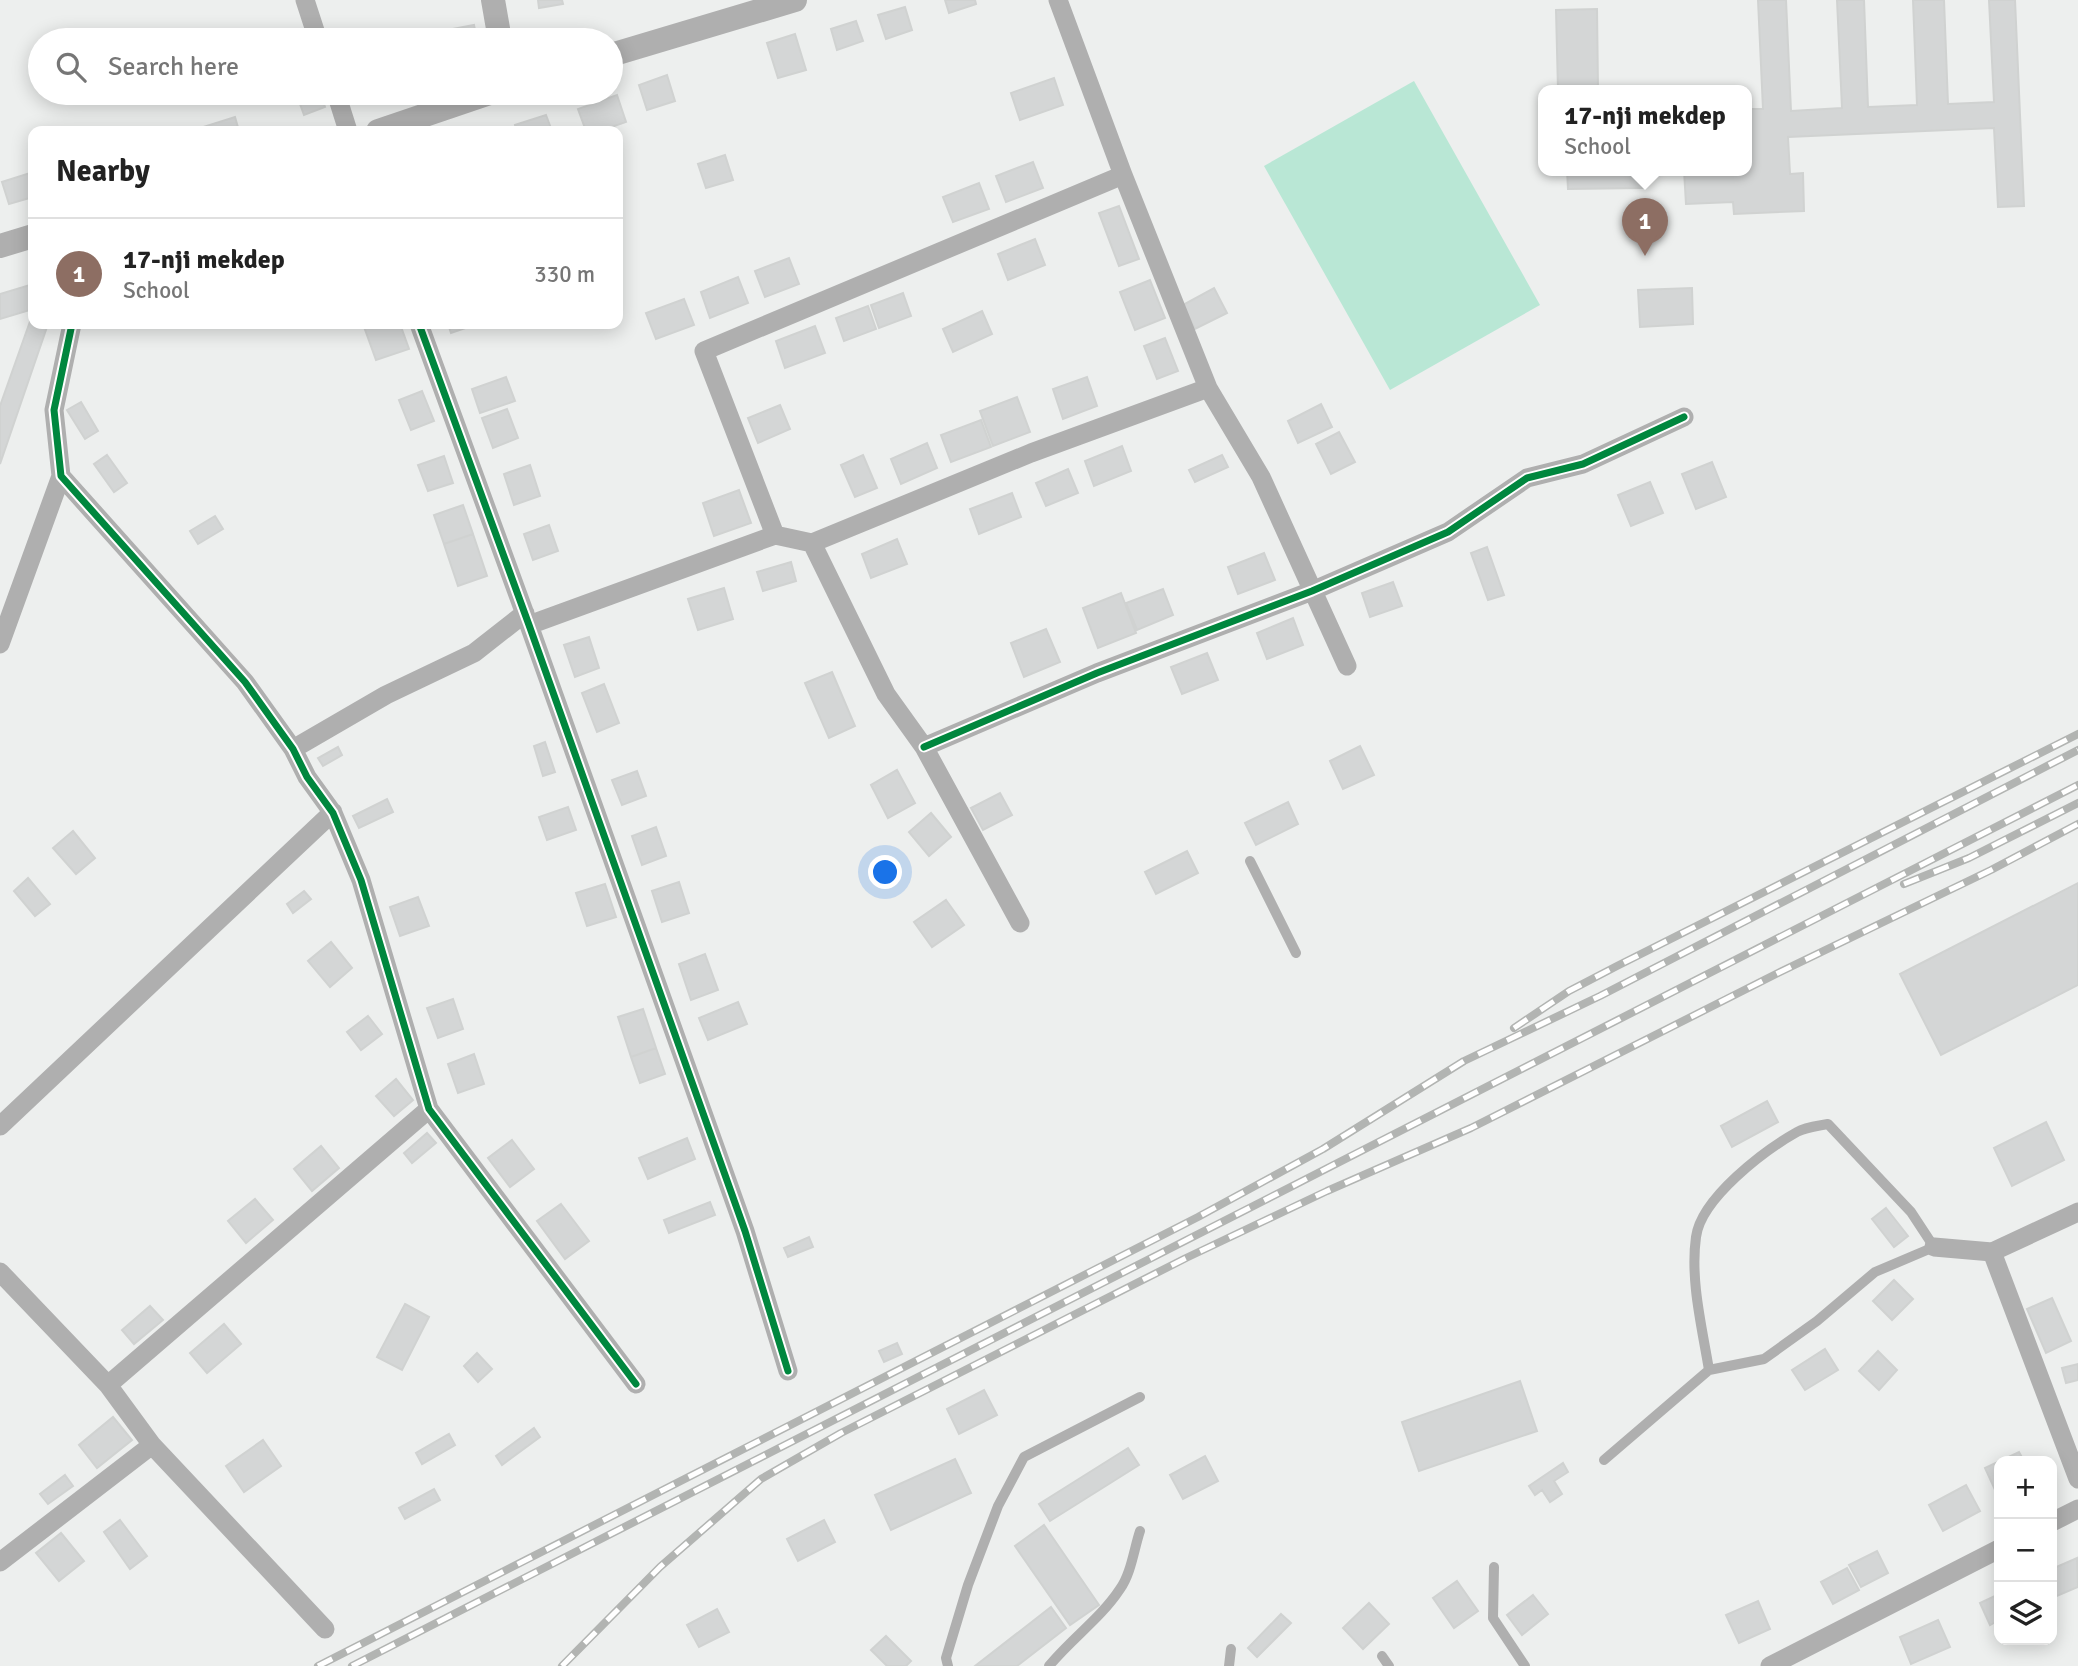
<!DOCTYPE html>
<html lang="en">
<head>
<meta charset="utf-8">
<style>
  :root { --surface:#fff; --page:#f6f6f6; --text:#222; --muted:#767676; --line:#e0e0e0; --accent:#5d5e5e }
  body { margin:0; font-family:Signika,sans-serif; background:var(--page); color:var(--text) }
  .controls { position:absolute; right:21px; bottom:21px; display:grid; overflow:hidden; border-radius:14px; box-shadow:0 4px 18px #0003 }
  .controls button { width:63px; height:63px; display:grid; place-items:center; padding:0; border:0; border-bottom:2px solid var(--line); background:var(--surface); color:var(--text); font:35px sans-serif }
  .you { position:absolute; left:886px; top:873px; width:24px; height:24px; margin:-18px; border:5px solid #fff; border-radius:50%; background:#1a73e8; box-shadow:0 0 0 10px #1a73e833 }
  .badge { display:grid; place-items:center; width:46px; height:46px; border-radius:50%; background:var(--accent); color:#fff; font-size:23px; font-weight:700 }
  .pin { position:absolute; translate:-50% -58px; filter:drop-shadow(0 2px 4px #0008) }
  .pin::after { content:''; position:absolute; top:37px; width:24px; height:21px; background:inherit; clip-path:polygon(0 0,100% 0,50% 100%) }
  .popup { position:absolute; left:1538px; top:85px; width:214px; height:91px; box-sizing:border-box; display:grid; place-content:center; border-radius:14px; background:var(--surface); filter:drop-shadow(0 2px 5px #0005); font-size:23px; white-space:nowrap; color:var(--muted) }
  .popup b { font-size:26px; color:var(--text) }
  .popup::after { content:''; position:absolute; left:50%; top:100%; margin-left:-14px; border:14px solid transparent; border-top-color:var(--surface) }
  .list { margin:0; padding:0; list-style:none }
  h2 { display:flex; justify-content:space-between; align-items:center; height:91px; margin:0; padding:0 28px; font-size:30px }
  h2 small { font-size:23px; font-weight:400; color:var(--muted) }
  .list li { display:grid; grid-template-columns:46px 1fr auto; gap:21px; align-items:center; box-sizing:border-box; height:112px; padding:0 28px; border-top:2px solid var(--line) }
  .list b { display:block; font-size:26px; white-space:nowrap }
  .list p { margin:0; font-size:23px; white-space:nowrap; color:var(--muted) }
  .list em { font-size:23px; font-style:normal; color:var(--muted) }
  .icon { flex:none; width:38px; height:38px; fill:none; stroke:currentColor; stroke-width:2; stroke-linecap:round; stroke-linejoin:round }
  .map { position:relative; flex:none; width:2078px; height:1666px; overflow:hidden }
  .search { position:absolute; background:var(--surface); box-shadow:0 4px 18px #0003; left:28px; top:28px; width:595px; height:77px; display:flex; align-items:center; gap:18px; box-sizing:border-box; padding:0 24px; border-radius:38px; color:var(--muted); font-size:26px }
  .panel { position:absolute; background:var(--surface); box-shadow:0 4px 18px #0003; left:28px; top:126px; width:595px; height:203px; border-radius:14px }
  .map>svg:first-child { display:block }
  .green { fill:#b9e7d5 }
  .building { fill:#d4d6d6; stroke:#d0d2d1; stroke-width:2 }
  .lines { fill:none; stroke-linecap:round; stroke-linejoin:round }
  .service { stroke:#afafaf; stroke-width:10 }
  .minor { stroke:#afafaf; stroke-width:19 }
  .tertiary { stroke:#afafaf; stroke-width:24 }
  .rail-casing { stroke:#b2b4b2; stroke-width:8 }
  .rail { stroke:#fff; stroke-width:5; stroke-dasharray:16; stroke-linecap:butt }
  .cycleway-casing { stroke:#fff; stroke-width:11 }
  .cycleway { stroke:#00873e; stroke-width:7 }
</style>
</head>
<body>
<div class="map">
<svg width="2078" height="1666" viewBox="0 0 2078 1666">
  <rect width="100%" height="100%" fill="#edefee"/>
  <path class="green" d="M1414,81L1540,305L1390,390L1264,166Z"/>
  <path class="building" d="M538,0H562L563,4L539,8Z
    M945,0H975L976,4L949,13Z
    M1758,0H1786L1791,111L1842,108L1837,0H1864L1868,107L1917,105L1913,0H1944L1948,104L1994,102L1989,0H2015L2024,206L1998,207L1994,128L1788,137L1790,174L1803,173L1804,211L1734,214L1733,202L1686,204L1684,170H1746V109H1763Z
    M905,7L912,30L886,39L878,15Z
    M1597,9L1598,90H1558L1556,10Z
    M856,21L863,41L837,50L831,29Z
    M474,25L477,40H448L447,30Z
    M795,34L806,70L778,78L767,43Z
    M667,75L675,101L647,110L639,85Z
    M1054,78L1063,105L1020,120L1011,93Z
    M296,93H320L325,107L304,115Z
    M617,95L626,122L600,131H586L578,109Z
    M546,115L552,131H517L515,125Z
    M235,117L239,131H195L194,130Z
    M725,155L733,180L706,188L698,164Z
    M1033,162L1043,188L1006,202L996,176Z
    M1567,170H1642L1643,188L1568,189Z
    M33,172V197L9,204L2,182Z
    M979,183L989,209L953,222L943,197Z
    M1119,206L1139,259L1119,266L1099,213Z
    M1035,239L1045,265L1008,280L998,254Z
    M789,258L799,284L765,297L755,271Z
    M738,277L748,303L710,318L701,292Z
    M1150,280L1165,318L1135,330L1120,292Z
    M33,284V309L0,319V294Z
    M1214,288L1227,313L1195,329L1183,305Z
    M1692,288L1693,324L1640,327L1638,290Z
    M903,293L911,316L879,328L871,305Z
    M684,299L694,325L656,339L646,313Z
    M868,306L876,329L844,341L836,318Z
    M982,311L992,334L953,352L943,329Z
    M33,313V324H48L0,464V406Z
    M363,324H400L409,349L376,360Z
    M448,324H477L451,333Z
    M815,326L825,353L785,368L776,341Z
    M1165,338L1178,371L1157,379L1144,346Z
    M506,377L515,401L480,413L472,389Z
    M1087,377L1097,406L1063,419L1053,389Z
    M422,391L434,421L411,430L399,400Z
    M1017,397L1030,432L993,446L980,411Z
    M81,402L98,431L85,439L67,410Z
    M1321,404L1332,427L1298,443L1288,421Z
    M780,405L790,429L758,443L748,418Z
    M507,409L518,438L493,448L482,418Z
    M981,420L991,447L951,462L941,435Z
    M1339,432L1355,462L1331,474L1316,444Z
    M927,443L937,468L901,484L891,459Z
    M1122,446L1131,471L1094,486L1085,461Z
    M107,455L127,483L114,492L94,464Z
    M863,455L877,488L855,497L841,465Z
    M1222,455L1228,467L1195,482L1189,470Z
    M444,456L453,483L428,491L418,465Z
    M1712,462L1726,497L1696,509L1682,474Z
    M530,465L540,496L514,505L504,474Z
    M1068,469L1078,493L1046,506L1036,483Z
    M1650,482L1663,513L1631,526L1618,495Z
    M739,490L751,523L714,536L703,503Z
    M1012,493L1021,517L979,534L970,509Z
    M463,505L473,534L444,544L434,515Z
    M215,516L223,529L198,544L190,531Z
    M549,525L558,551L533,560L524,534Z
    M473,534L487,576L458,586L444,544Z
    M897,539L907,564L871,578L862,554Z
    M1487,547L1504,595L1488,600L1471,553Z
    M1264,553L1275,580L1238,594L1228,567Z
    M791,562L796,581L763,591L757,572Z
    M1393,582L1402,606L1370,617L1362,593Z
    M724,588L733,619L698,630L688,599Z
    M1163,589L1173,615L1137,630L1126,603Z
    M1121,593L1136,633L1098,648L1083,608Z
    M1293,618L1303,645L1267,659L1257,633Z
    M1046,629L1060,662L1024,677L1011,643Z
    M589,637L599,668L575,677L564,645Z
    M1207,653L1218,680L1182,694L1171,667Z
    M832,672L855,726L829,738L805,683Z
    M604,684L619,723L597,732L582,693Z
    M545,742L555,772L543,776L534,746Z
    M1360,746L1374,775L1343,789L1330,761Z
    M338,747L342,755L323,766L318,758Z
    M897,770L915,803L888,818L871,785Z
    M637,771L646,796L622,805L612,780Z
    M1000,793L1012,815L983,830L971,808Z
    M387,799L393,812L359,828L353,816Z
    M1288,802L1298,824L1256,845L1245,823Z
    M568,807L576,830L547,840L539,817Z
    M931,813L951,837L929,856L909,832Z
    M656,827L666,856L642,865L632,836Z
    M73,831L95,858L76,874L53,848Z
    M1187,851L1198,873L1156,894L1145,872Z
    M28,878L50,904L35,916L14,891Z
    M679,882L689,913L662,922L652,891Z
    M2078,883V985L1941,1055L1900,974Z
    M605,884L616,917L587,926L576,893Z
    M304,891L311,899L293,913L287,904Z
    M418,897L429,926L400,936L390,907Z
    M946,900L964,925L932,947L914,922Z
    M331,942L352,968L330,987L308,961Z
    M705,954L718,990L691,1000L679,964Z
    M453,999L463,1029L438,1038L427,1008Z
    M738,1002L747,1024L708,1040L699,1018Z
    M643,1009L656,1048L631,1057L618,1017Z
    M368,1016L382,1034L361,1050L347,1032Z
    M656,1048L665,1074L640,1083L631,1057Z
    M474,1054L484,1084L458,1093L448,1064Z
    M396,1079L413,1100L394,1116L376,1096Z
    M1767,1101L1778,1122L1732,1147L1721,1126Z
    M2046,1122L2064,1160L2012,1186L1994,1148Z
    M427,1133L436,1143L412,1163L404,1153Z
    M687,1138L695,1159L648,1179L639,1158Z
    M512,1140L534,1169L510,1187L488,1158Z
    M321,1146L339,1168L312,1191L294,1169Z
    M255,1199L273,1220L246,1243L228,1221Z
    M710,1202L715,1215L669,1233L664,1220Z
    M561,1204L589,1241L565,1259L537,1221Z
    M1886,1208L1908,1236L1894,1247L1872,1219Z
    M809,1237L813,1247L788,1257L784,1248Z
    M1894,1280L1913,1299L1892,1320L1873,1301Z
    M2052,1298L2071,1341L2046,1353L2027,1309Z
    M405,1304L429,1317L402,1370L377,1357Z
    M150,1306L163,1320L134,1344L122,1330Z
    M224,1324L241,1344L207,1373L190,1353Z
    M897,1343L902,1354L884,1362L879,1351Z
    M1825,1349L1838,1370L1805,1390L1792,1370Z
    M1878,1351L1897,1370L1879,1390L1859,1371Z
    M477,1353L492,1369L478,1382L464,1366Z
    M2078,1364V1380L2066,1383L2062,1368Z
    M1520,1381L1537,1431L1419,1471L1402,1422Z
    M984,1390L997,1415L959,1434L947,1409Z
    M113,1417L132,1440L97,1468L79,1445Z
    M534,1428L540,1437L502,1465L496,1456Z
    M449,1434L455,1445L422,1464L416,1453Z
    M263,1440L281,1466L244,1492L226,1466Z
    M1128,1448L1139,1465L1050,1521L1039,1504Z
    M2019,1452L2024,1461H1999V1490L1996,1492L1985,1468Z
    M1205,1456L1218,1481L1183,1499L1170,1475Z
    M955,1459L971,1493L891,1530L875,1495Z
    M1563,1463L1568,1472L1554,1481L1562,1494L1550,1502L1542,1490L1535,1495L1529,1486Z
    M65,1475L73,1486L48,1504L40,1494Z
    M1966,1485L1980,1511L1943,1531L1929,1505Z
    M434,1489L440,1500L405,1519L399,1508Z
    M120,1520L147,1556L130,1569L104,1532Z
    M824,1520L835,1542L798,1561L787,1539Z
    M1044,1525L1099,1605L1070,1625L1015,1546Z
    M61,1533L84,1561L59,1581L36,1553Z
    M1877,1551L1888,1573L1861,1587L1849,1565Z
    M2077,1558L2078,1587L2052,1598V1569Z
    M1847,1568L1859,1590L1833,1604L1821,1582Z
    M1457,1581L1478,1611L1454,1628L1433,1598Z
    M1999,1594V1620L1990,1625L1980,1603Z
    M1533,1595L1548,1614L1522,1635L1507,1615Z
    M1758,1601L1770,1629L1739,1643L1726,1615Z
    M1369,1603L1389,1624L1363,1649L1343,1628Z
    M1051,1607L1066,1628L1017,1666H975Z
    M717,1609L729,1632L699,1647L687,1625Z
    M1281,1614L1291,1623L1257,1657L1248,1648Z
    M1938,1620L1950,1647L1911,1664L1900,1637Z
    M886,1636L911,1661L906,1666H887L871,1650Z"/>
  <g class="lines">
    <path class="service" d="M1250,861L1296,953
      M1604,1460L1709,1370L1764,1359L1817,1321L1875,1272L1934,1247L1911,1212L1828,1124C1818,1126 1806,1127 1797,1132C1765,1150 1701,1198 1696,1237C1690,1280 1702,1327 1709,1370
      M1494,1567L1493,1618L1525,1666
      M1382,1656L1389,1666
      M948,1666L946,1658L968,1585L998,1506L1024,1457L1140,1397
      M1049,1666C1071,1639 1101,1618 1120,1589C1131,1574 1134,1549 1140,1531
      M1229,1666L1231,1649"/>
    <path class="minor" d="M305,0L318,40
      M1058,0L1123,175L1208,388L1261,477L1347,666
      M336,93L348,131
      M72,324L54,410L61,476L245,682L293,749L307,777L333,813L361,880L429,1109L636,1384
      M419,324L529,625L745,1231L788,1371
      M775,535L704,351L1123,175
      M812,543L886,694L924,747L1020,923
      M529,625L775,535L812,543L1031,453L1208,388
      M0,644L61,476
      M924,747L1097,673L1312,591L1448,532L1527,478L1583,464L1684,417
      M293,749L386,695L474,653L525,613
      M0,1126L333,812
      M1934,1247L1992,1252L2078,1212
      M1992,1252L2078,1479
      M0,1272L108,1385L152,1445L325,1629
      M108,1385L429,1109
      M2052,1522L2078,1509
      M0,1562L152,1445
      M1770,1666L1999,1549"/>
    <path class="tertiary" d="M493,0L500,40
      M611,55L795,0
      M378,131L490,93
      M0,246L33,236"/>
    <g class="rail-casing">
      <path id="rail" d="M1904,884L1969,858L2078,803
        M1514,1028L1569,991L1617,966L2078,734
        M318,1666L1198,1217L1323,1149L1464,1061L1600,996L2078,750
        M352,1666L2078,785
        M562,1666L660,1567L761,1479L841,1433L1186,1258L1327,1191L1471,1128L1778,973L1991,870L2078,824"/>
    </g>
    <use href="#rail" class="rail"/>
    <g class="cycleway-casing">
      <path id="cycleway" d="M72,324L54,410L61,476L245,682L293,749L307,777L333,813L361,880L429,1109L636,1384
        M419,324L529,625L745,1231L788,1371
        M924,747L1097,673L1312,591L1448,532L1527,478L1583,464L1684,417"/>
    </g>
    <use href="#cycleway" class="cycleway"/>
  </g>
</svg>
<div class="controls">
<button>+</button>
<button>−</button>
<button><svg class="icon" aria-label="layers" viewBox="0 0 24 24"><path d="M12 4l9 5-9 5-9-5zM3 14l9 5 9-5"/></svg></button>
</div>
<div class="you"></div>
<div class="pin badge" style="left:1645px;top:256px;background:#8d6e63">1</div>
<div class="popup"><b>17-nji mekdep</b>School</div>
<div class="search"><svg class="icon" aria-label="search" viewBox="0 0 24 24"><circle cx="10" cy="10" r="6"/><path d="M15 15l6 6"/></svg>Search here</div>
<section class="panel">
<h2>Nearby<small></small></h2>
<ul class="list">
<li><span class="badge" style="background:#8d6e63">1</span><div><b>17-nji mekdep</b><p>School</p></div><em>330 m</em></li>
</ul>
</section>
</div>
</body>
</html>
